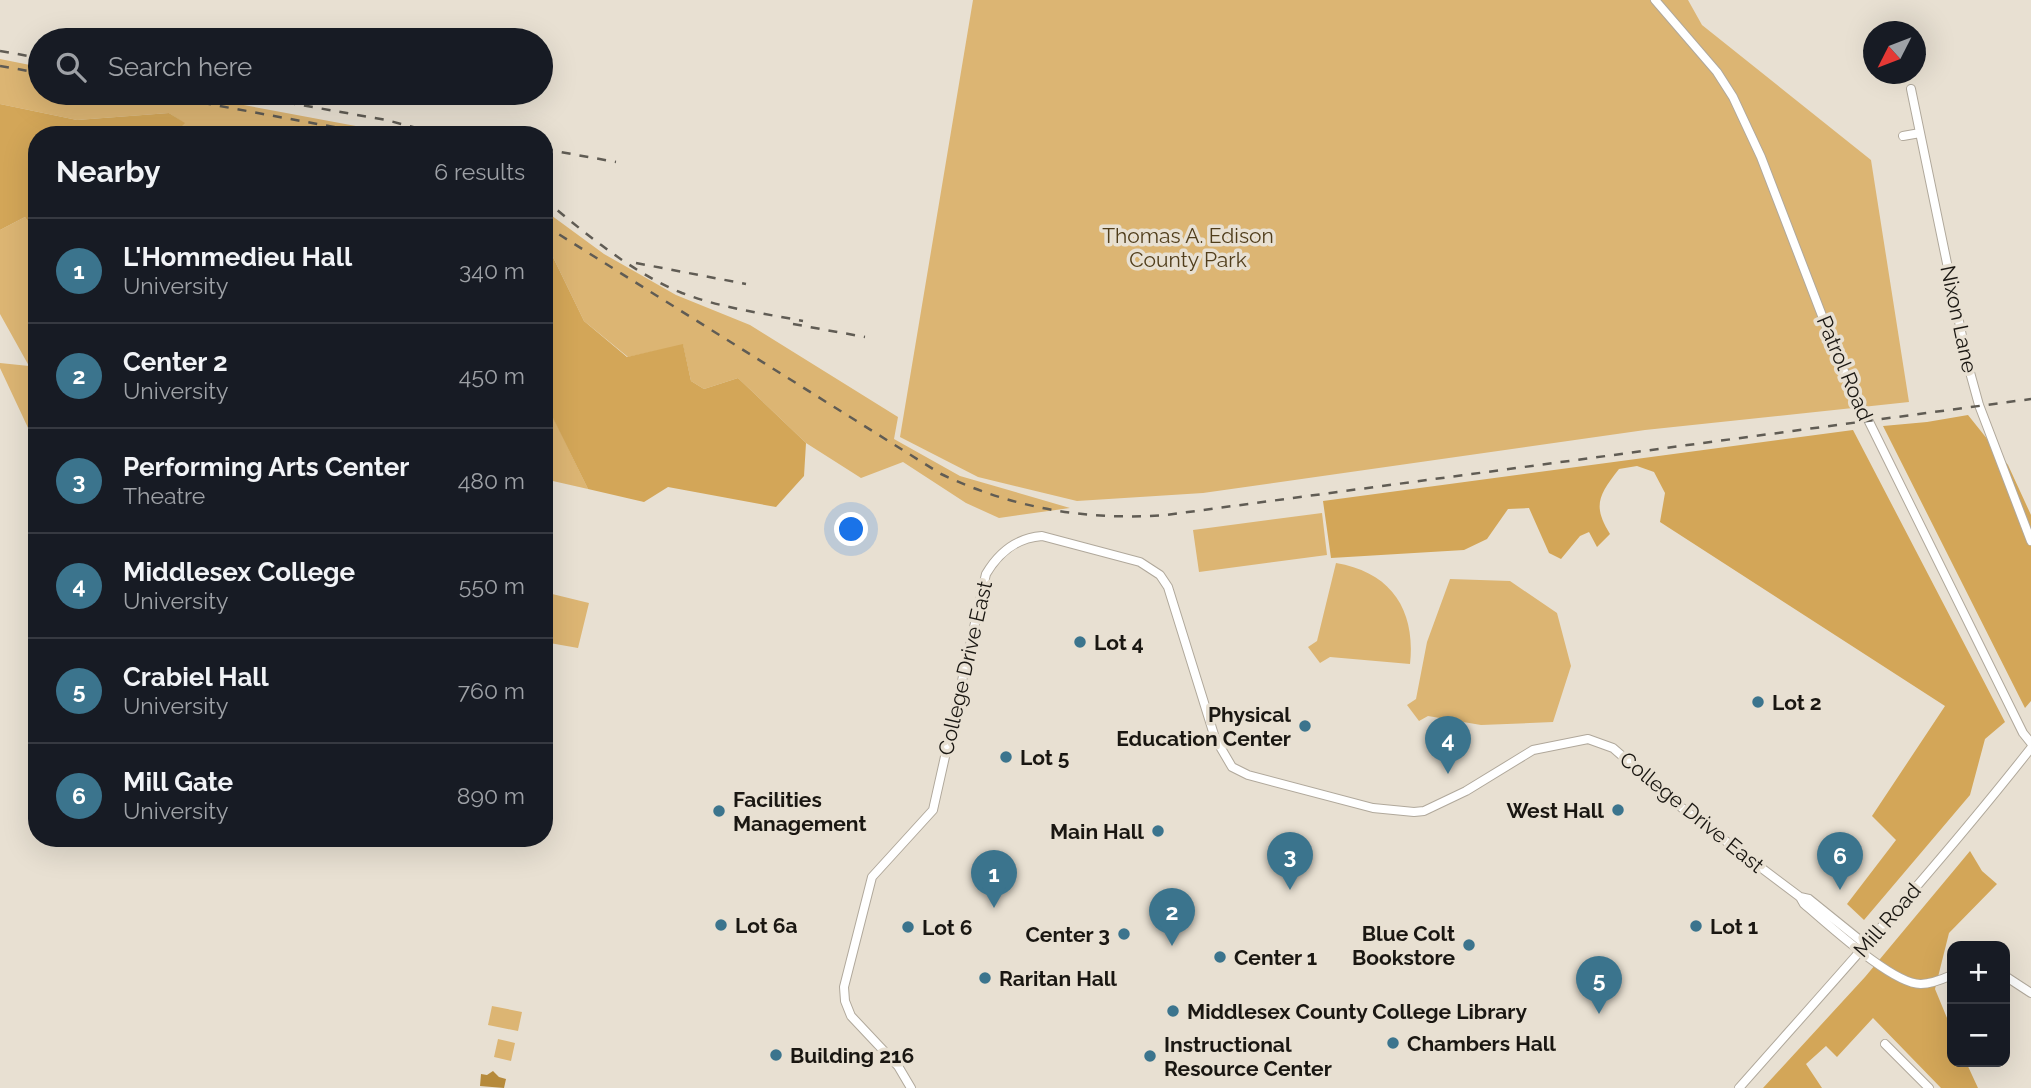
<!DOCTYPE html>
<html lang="en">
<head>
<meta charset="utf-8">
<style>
  :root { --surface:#171b24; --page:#242831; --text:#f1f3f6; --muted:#9ea1a6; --line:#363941; --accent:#3b748d }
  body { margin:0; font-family:Raleway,sans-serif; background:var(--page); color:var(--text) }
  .controls { position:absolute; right:21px; bottom:21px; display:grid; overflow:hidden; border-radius:14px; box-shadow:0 7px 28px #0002 }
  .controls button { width:63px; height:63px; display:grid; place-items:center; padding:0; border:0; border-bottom:2px solid var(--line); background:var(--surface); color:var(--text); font:35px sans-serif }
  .compass { position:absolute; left:1863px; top:21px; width:63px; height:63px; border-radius:50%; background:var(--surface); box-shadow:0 7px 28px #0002; rotate:228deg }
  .you { position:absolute; left:852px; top:530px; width:24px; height:24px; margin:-18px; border:5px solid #fff; border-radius:50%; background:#1a73e8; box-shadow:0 0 0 10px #1a73e833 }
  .badge { display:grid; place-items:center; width:46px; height:46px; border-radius:50%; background:var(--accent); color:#fff; font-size:23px; font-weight:700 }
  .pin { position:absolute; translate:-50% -58px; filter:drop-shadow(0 2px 4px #0008) }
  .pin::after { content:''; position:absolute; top:37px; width:24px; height:21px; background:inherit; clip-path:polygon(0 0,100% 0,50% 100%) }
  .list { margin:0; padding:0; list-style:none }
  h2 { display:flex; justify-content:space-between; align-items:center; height:91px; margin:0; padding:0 28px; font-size:30px }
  h2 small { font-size:23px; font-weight:400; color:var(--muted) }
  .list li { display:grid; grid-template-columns:46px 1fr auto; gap:21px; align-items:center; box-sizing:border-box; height:105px; padding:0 28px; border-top:2px solid var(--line) }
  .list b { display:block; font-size:26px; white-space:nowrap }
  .list p { margin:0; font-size:23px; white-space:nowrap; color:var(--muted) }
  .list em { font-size:23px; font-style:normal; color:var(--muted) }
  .icon { flex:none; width:38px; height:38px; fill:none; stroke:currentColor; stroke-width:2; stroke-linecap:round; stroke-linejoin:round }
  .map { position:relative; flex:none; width:2031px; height:1088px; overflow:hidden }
  .search { position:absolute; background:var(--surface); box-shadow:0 7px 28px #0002; left:28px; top:28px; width:525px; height:77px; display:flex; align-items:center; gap:18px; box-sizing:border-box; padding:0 24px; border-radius:38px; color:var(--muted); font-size:26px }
  .panel { position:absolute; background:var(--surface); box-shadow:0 7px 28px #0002; left:28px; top:126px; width:525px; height:721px; border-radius:28px }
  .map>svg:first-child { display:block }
  .green { fill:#dcb573 }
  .forest { fill:#d3a658 }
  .water { fill:#b68a3b }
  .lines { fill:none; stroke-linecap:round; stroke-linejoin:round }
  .minor-casing { stroke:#b0a89b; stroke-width:10 }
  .minor { stroke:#fff; stroke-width:8 }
  .rail { stroke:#605c54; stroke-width:2.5; stroke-dasharray:9 9; stroke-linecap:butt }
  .poi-dot { fill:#3b748d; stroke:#e8e0d2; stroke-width:2.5 }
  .labels { text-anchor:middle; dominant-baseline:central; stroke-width:7; stroke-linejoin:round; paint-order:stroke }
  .park-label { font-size:21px; fill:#503d1b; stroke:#e8e0d2 }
  .street-label { font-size:21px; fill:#1a1712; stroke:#e8e0d2 }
  .poi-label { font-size:21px; font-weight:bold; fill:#1a1712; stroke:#e8e0d2; text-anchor:start }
</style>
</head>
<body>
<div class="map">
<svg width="2031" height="1088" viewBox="0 0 2031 1088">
  <rect width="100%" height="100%" fill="#e8e0d2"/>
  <path class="green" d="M973,0H1688L1702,25L1871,160L1909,402L1645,430L1203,493L1077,501L978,477L900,437Z
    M0,59L40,67V93H179L404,135H251L220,127L207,135H173L184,123L169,113L77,120L0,104Z
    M544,210L604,254L676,295L750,325L898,417L894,439L960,476L1070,508L999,518L966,503L903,462L861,478L806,443L738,378L704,389L691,381L683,345L628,357L584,321L551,253L544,252Z
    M25,217L37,235V447L0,368V363L29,366L0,314V230Z
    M544,413L552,415L588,489L544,479Z
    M1322,513L1327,555L1199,572L1193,530Z
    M1336,563C1391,572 1416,610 1410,664L1330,657L1320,663L1308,647L1317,641Z
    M1450,579L1510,581L1557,613L1571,666L1553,722L1481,725L1428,716L1419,721L1407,705L1416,699L1427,642Z
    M544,592L589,603L578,648L544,642Z
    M492,1006L522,1012L518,1031L488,1025Z
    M498,1039L515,1043L511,1061L494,1057Z"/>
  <path class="forest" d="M0,104L77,120L169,113L185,123L173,135H37V235L25,217L0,230Z
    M544,252L551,253L584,321L627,357L683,344L691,381L704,389L738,378L806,443L804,476L776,507L668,487L644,502L588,489L552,416L544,413Z
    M1968,415L2008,465L2031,515V701L2025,708L1883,426L1927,422Z
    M1853,430L2005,722L1985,739L1970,795L1864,920L1847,904L1896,840L1872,816L1945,706L1660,522L1665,493L1654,472L1637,466L1619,469C1599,495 1592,505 1610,534L1597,547L1589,532L1580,536L1561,559L1549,553L1529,508L1508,509L1487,539L1464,550L1331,558L1323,501Z
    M1970,851L1982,871L1997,884L1949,933L1935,989L1952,1030V1062H1966L1978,1088H1941L1873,1018L1837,1057L1826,1046L1806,1064L1822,1088H1763L1865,977Z"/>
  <path class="water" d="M493,1071L499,1077L506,1079L504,1088L480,1086L481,1074L487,1075Z"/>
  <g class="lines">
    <g class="minor-casing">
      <path id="minor" d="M1655,0L1717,72L1733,97L1761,157L1841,365L2023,733L2031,743
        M1911,89L1968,365L1979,405L2031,541
        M1903,136L1920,133
        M1800,897L1809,899L1866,945
        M2005,976L2031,993
        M1885,1044L1929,1088
        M911,1088L898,1066L851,1016L845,1001L844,987L872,877L933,810L986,574C999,552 1016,538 1042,536L1140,562L1160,575L1168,587L1215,738L1232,767L1248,775L1373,808L1414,812L1424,811L1466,791L1533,750L1588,739L1613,748L1682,808L1800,897L1804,904C1827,923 1893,985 1921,984C1931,984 1943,979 1952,975
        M1739,1088C1838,976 1939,865 2031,748"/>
    </g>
    <use href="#minor" class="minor"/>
    <path class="rail" d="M0,51L40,58
      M0,66L40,73
      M149,93L334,127L364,135
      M233,93L386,120L444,135
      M435,129L466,135
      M544,149L616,162
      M544,199C586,234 631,272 682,293C721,308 762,313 803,321
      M544,225L941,474C1012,508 1087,521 1166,515L2031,399
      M636,263L746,284
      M793,324L865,337"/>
  </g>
  <g class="poi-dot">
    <circle cx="1080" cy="642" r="7"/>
    <circle cx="1758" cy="702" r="7"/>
    <circle cx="1305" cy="726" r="7"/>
    <circle cx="1006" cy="757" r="7"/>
    <circle cx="1618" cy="810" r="7"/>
    <circle cx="719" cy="811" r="7"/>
    <circle cx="1158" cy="831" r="7"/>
    <circle cx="721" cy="925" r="7"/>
    <circle cx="1696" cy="926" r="7"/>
    <circle cx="908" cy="927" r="7"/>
    <circle cx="1124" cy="934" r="7"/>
    <circle cx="1469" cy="945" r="7"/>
    <circle cx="1220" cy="957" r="7"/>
    <circle cx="985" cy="978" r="7"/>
    <circle cx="1173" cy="1011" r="7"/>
    <circle cx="1393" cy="1043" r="7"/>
    <circle cx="776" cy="1055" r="7"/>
    <circle cx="1150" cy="1056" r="7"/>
  </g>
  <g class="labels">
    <g class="park-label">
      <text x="1188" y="235">Thomas A. Edison<tspan x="1188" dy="24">County Park</tspan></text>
    </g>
    <g class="street-label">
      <text transform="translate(1959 319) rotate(78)">Nixon Lane</text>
      <text transform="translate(1845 368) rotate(67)">Patrol Road</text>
      <text transform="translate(965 668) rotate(-77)">College Drive East</text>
      <text transform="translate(1692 812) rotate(39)">College Drive East</text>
      <text transform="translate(1887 920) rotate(-49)">Mill Road</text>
    </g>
    <g class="poi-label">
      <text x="1094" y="642">Lot 4</text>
      <text x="1772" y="702">Lot 2</text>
      <text x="1291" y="714" text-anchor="end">Physical<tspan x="1291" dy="24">Education Center</tspan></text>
      <text x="1020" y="757">Lot 5</text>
      <text x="733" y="799">Facilities<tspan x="733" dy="24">Management</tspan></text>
      <text x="1604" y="810" text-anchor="end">West Hall</text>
      <text x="1144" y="831" text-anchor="end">Main Hall</text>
      <text x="735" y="925">Lot 6a</text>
      <text x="1710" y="926">Lot 1</text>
      <text x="922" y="927">Lot 6</text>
      <text x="1455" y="933" text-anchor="end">Blue Colt<tspan x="1455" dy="24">Bookstore</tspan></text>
      <text x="1110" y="934" text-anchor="end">Center 3</text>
      <text x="1234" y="957">Center 1</text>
      <text x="999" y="978">Raritan Hall</text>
      <text x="1187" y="1011">Middlesex County College Library</text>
      <text x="1407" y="1043">Chambers Hall</text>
      <text x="1164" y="1044">Instructional<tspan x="1164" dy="24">Resource Center</tspan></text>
      <text x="790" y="1055">Building 216</text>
    </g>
  </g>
</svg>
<div class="controls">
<button>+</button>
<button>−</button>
</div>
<svg class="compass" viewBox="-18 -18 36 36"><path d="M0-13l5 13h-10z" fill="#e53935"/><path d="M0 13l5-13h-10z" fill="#9ea1a6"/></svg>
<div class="you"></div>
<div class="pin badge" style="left:994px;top:908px">1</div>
<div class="pin badge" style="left:1172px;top:946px">2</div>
<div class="pin badge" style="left:1290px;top:890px">3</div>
<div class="pin badge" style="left:1448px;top:774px">4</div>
<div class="pin badge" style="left:1599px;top:1014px">5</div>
<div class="pin badge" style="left:1840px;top:890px">6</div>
<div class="search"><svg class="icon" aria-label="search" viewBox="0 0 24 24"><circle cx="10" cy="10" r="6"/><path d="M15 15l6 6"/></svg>Search here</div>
<section class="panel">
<h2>Nearby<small>6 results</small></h2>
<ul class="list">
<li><span class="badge">1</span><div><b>L'Hommedieu Hall</b><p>University</p></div><em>340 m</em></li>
<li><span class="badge">2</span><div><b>Center 2</b><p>University</p></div><em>450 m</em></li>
<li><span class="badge">3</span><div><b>Performing Arts Center</b><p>Theatre</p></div><em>480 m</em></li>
<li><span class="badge">4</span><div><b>Middlesex College</b><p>University</p></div><em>550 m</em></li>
<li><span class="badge">5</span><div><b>Crabiel Hall</b><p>University</p></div><em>760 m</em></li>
<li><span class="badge">6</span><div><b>Mill Gate</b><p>University</p></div><em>890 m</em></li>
</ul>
</section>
</div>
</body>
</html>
